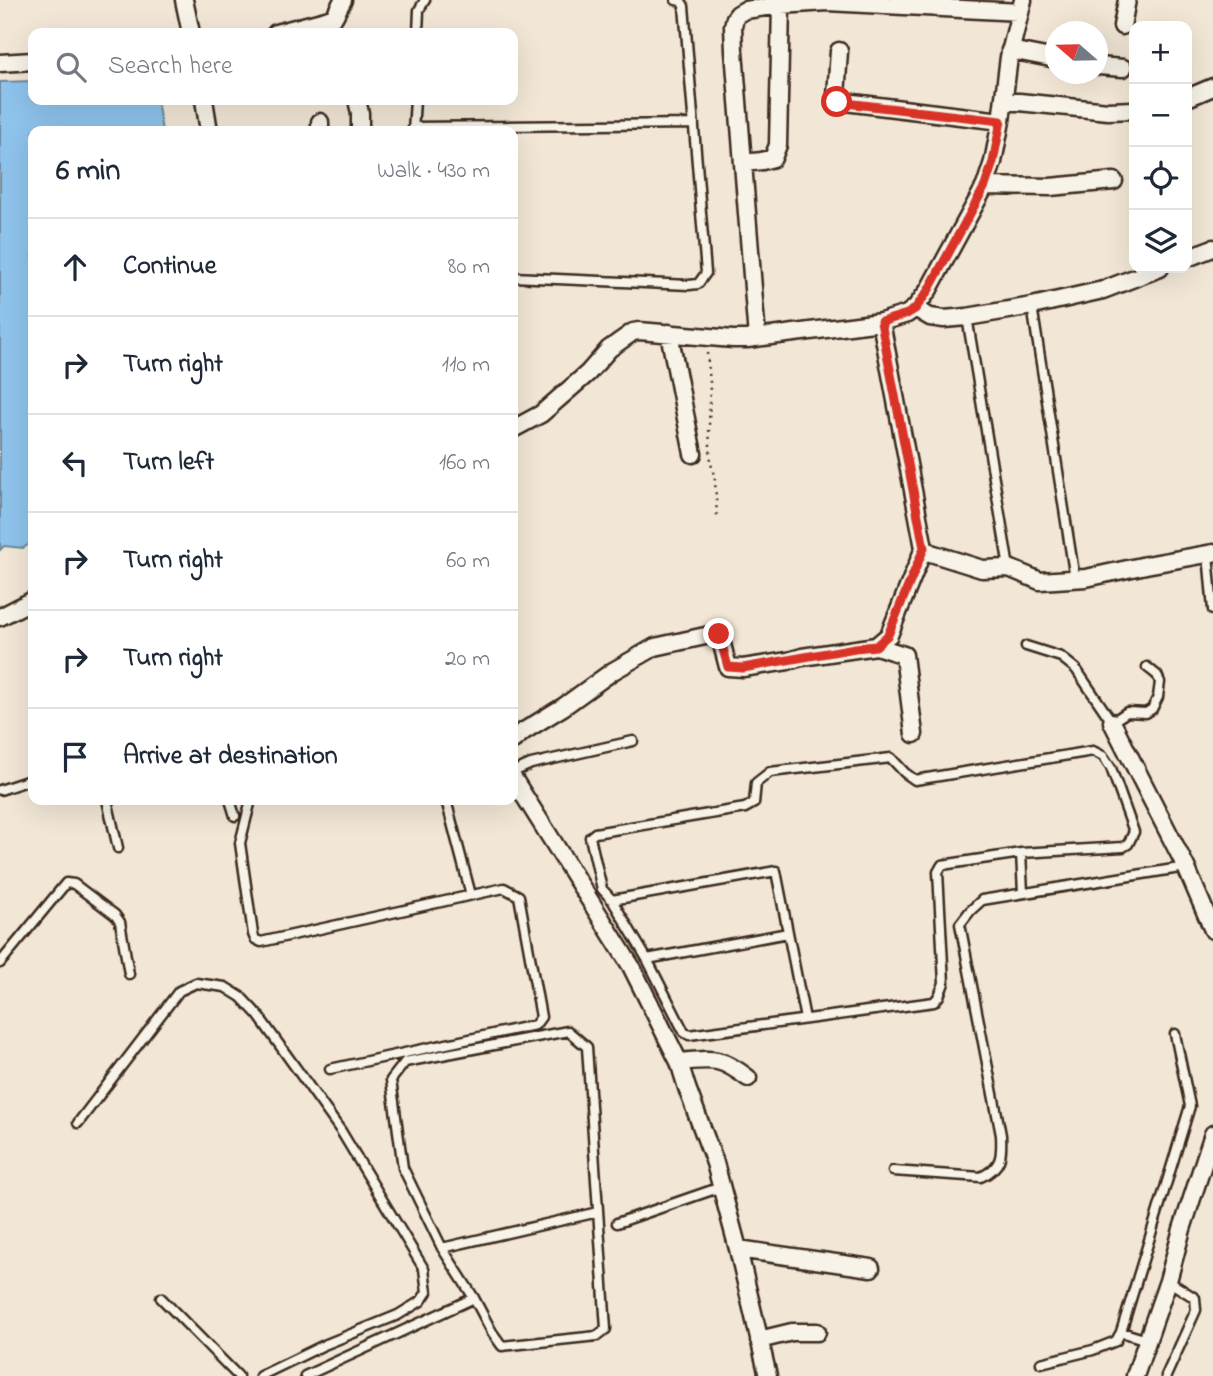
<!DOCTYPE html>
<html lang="en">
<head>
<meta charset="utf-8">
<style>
  :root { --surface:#fff; --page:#f2f2f3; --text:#1f2937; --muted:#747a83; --line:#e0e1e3 }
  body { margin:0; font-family:"Indie Flower",sans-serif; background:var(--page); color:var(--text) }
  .controls { position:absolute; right:21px; top:21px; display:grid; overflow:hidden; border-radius:14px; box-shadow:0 7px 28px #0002 }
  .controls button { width:63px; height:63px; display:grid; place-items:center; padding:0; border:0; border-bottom:2px solid var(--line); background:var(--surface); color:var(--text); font:35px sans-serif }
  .compass { position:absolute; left:1045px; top:21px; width:63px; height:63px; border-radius:50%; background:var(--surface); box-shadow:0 7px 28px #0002; rotate:290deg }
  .stop { position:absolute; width:21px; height:21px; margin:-16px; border:5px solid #d93025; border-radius:50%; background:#fff }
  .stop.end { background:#d93025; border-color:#fff; box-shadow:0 2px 7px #0008 }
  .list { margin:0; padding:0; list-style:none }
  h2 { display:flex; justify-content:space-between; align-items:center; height:91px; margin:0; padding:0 28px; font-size:30px }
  h2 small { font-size:23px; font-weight:400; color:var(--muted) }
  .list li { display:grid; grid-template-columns:46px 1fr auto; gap:21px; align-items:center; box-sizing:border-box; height:98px; padding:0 28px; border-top:2px solid var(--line) }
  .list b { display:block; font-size:26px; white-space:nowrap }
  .list em { font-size:23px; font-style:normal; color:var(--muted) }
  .icon { flex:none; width:38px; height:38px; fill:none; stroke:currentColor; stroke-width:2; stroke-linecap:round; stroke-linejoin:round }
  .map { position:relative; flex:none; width:1213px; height:1376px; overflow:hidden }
  .search { position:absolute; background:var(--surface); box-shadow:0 7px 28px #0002; left:28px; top:28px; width:490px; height:77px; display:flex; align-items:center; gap:18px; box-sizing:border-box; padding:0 24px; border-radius:14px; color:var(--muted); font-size:26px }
  .panel { position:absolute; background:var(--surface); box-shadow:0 7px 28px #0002; left:28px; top:126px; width:490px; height:679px; border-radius:14px }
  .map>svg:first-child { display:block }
  .water { fill:#8ec3ec; stroke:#6d869a; stroke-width:2 }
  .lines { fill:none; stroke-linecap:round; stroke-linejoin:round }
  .lane-casing { stroke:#3b2a1e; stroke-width:13 }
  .street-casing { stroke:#3b2a1e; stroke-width:21 }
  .path { stroke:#3b2a1e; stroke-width:2.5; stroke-dasharray:2 5; stroke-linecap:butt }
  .lane { stroke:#f7f3e8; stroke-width:8 }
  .street { stroke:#f7f3e8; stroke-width:16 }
  .route { stroke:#d93025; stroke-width:9 }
</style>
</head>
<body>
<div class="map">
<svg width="1213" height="1376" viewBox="0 0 1213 1376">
  <rect width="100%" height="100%" fill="#f2e7d6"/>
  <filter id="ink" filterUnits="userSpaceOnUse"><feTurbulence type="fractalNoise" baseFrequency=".0143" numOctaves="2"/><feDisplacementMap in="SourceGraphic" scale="14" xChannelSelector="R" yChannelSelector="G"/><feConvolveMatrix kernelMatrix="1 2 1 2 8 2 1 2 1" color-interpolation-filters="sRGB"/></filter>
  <g filter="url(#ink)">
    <path class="water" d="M33,81V100H157L162,131H33V542L23,548L4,546L0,550V82Z"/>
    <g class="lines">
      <g class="lane-casing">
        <path id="lane" d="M418,33L419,10L425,0
          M413,127L694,124
          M413,131L415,100
          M513,277L689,285L698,284L706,273L684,6L681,1L676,0
          M1032,306L1075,579
          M967,317L1009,568
          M1208,554L1213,610
          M1026,646L1061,657L1076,669L1112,722L1127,712L1146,713L1152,709L1158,697L1160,682L1157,675L1147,667
          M1093,751L1103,756L1111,768L1134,832L1128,844L1123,847L1021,853L942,865L938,872L944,983L939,996L934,1002L689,1035L684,1032L647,959L612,900L602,889L590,837L595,833L745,808L754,803L756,783L770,772L891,758L905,773L915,780Z
          M513,772L531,764L633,741
          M0,790L33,779
          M107,800L118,848
          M230,800L235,816
          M251,800L240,843L253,934L255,939L261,942L504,888L519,896L541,1017L535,1025L330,1069
          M446,800L471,895
          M1021,853L1023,893
          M612,900L776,871L805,1019
          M647,959L788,933
          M0,963L66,883L74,884L115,915L120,922L129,974
          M568,1031L587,1047L606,1329L597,1336L502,1346L492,1332L474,1298L442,1248L403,1168L391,1080L405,1062Z
          M78,1123L179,991L196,983L225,987L241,997L258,1015L341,1131L424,1269L427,1292L421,1301L398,1315L324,1345L260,1376
          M893,1171L981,1177C1002,1167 1002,1156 1001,1135L960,924L970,911L982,900L1186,867
          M617,1223L721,1187
          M442,1248L598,1212
          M161,1298L238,1376
          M1121,1332L1190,1106L1175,1034
          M1041,1363L1093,1350L1116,1341L1121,1332L1147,1340
          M305,1376L474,1298
          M1166,1376L1196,1310L1195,1298L1168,1281"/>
      </g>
      <g class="street-casing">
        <path id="street" d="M184,0L191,33
          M1122,26L1127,0
          M276,33L326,20L334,17L343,0
          M1010,50L1056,59
          M839,51L836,96L837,101L1001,121
          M0,63L33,61
          M1098,66L1123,68
          M1187,98L1213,87
          M204,100L209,131
          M357,100L360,113V131
          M1004,102H1019L1108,111L1134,110
          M320,122V131
          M743,163L762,161L773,158L778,145L781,5L827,2L1020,12
          M985,186L1050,187L1114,181
          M1187,258L1213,248
          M915,308L930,317L944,319L967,317L1032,306L1103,290L1160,268
          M881,322L924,548L931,553L982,569L1009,568L1040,581L1086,578L1146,565L1213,553
          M669,333L693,454
          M757,338L734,51L733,26L735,18L738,14L745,10L781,5L782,0
          M513,429L541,414L588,373L609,349L633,332L639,331L733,339H747L881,322L907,314L915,308L928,291L985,186L993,162L1001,121L1009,57L1023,0
          M0,617L33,600
          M876,646L904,655L914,734
          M1112,722L1186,867L1213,930
          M513,740L524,731L563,707L613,671L655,647L719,633L728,667L743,668L788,661L802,657L876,646L889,635L924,548
          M513,778L631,966L679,1062L687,1088L715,1163L738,1249L768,1376
          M679,1062C713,1059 719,1056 748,1078
          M738,1249L871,1268
          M759,1340L792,1332H817
          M1135,1376L1168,1281L1182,1229L1213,1134"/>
      </g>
      <path class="path" d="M707,353L710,382L709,428L711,463L715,480L717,517"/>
      <use href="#lane" class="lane"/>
      <use href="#street" class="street"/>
    </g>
  </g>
  <g class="lines" filter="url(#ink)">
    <path class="route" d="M719,634L728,667L743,668L855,648L876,646L888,635L924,548L881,322L907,314L915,309L928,291L985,186L993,162L1001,121L837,102"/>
  </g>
</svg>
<div class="controls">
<button>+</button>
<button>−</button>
<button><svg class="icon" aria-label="locate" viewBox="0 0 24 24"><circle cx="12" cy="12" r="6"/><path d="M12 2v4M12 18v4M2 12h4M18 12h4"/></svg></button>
<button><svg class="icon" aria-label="layers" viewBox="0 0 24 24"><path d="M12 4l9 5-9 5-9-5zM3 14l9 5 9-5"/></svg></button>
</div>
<svg class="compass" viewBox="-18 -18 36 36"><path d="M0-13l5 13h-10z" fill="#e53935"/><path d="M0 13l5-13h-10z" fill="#747a83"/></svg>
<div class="stop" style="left:837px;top:102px"></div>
<div class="stop end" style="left:719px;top:634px"></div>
<div class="search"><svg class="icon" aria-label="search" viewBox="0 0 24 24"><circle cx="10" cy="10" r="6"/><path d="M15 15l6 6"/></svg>Search here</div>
<section class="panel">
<h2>6 min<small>Walk · 430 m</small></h2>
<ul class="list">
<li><svg class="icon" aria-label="ahead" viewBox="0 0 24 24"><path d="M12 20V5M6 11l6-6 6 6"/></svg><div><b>Continue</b></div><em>80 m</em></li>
<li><svg class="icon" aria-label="right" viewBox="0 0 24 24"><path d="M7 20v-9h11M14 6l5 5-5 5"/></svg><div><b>Turn right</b></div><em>110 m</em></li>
<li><svg class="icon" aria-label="left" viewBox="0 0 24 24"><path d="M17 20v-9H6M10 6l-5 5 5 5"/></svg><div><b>Turn left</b></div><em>160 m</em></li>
<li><svg class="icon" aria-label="right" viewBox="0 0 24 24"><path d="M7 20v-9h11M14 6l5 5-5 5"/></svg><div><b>Turn right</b></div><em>60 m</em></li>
<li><svg class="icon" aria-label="right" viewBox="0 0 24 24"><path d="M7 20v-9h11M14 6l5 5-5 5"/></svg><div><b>Turn right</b></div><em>20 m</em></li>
<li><svg class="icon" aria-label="arrive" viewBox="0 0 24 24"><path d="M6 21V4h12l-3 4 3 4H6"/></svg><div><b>Arrive at destination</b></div></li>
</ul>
</section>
</div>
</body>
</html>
